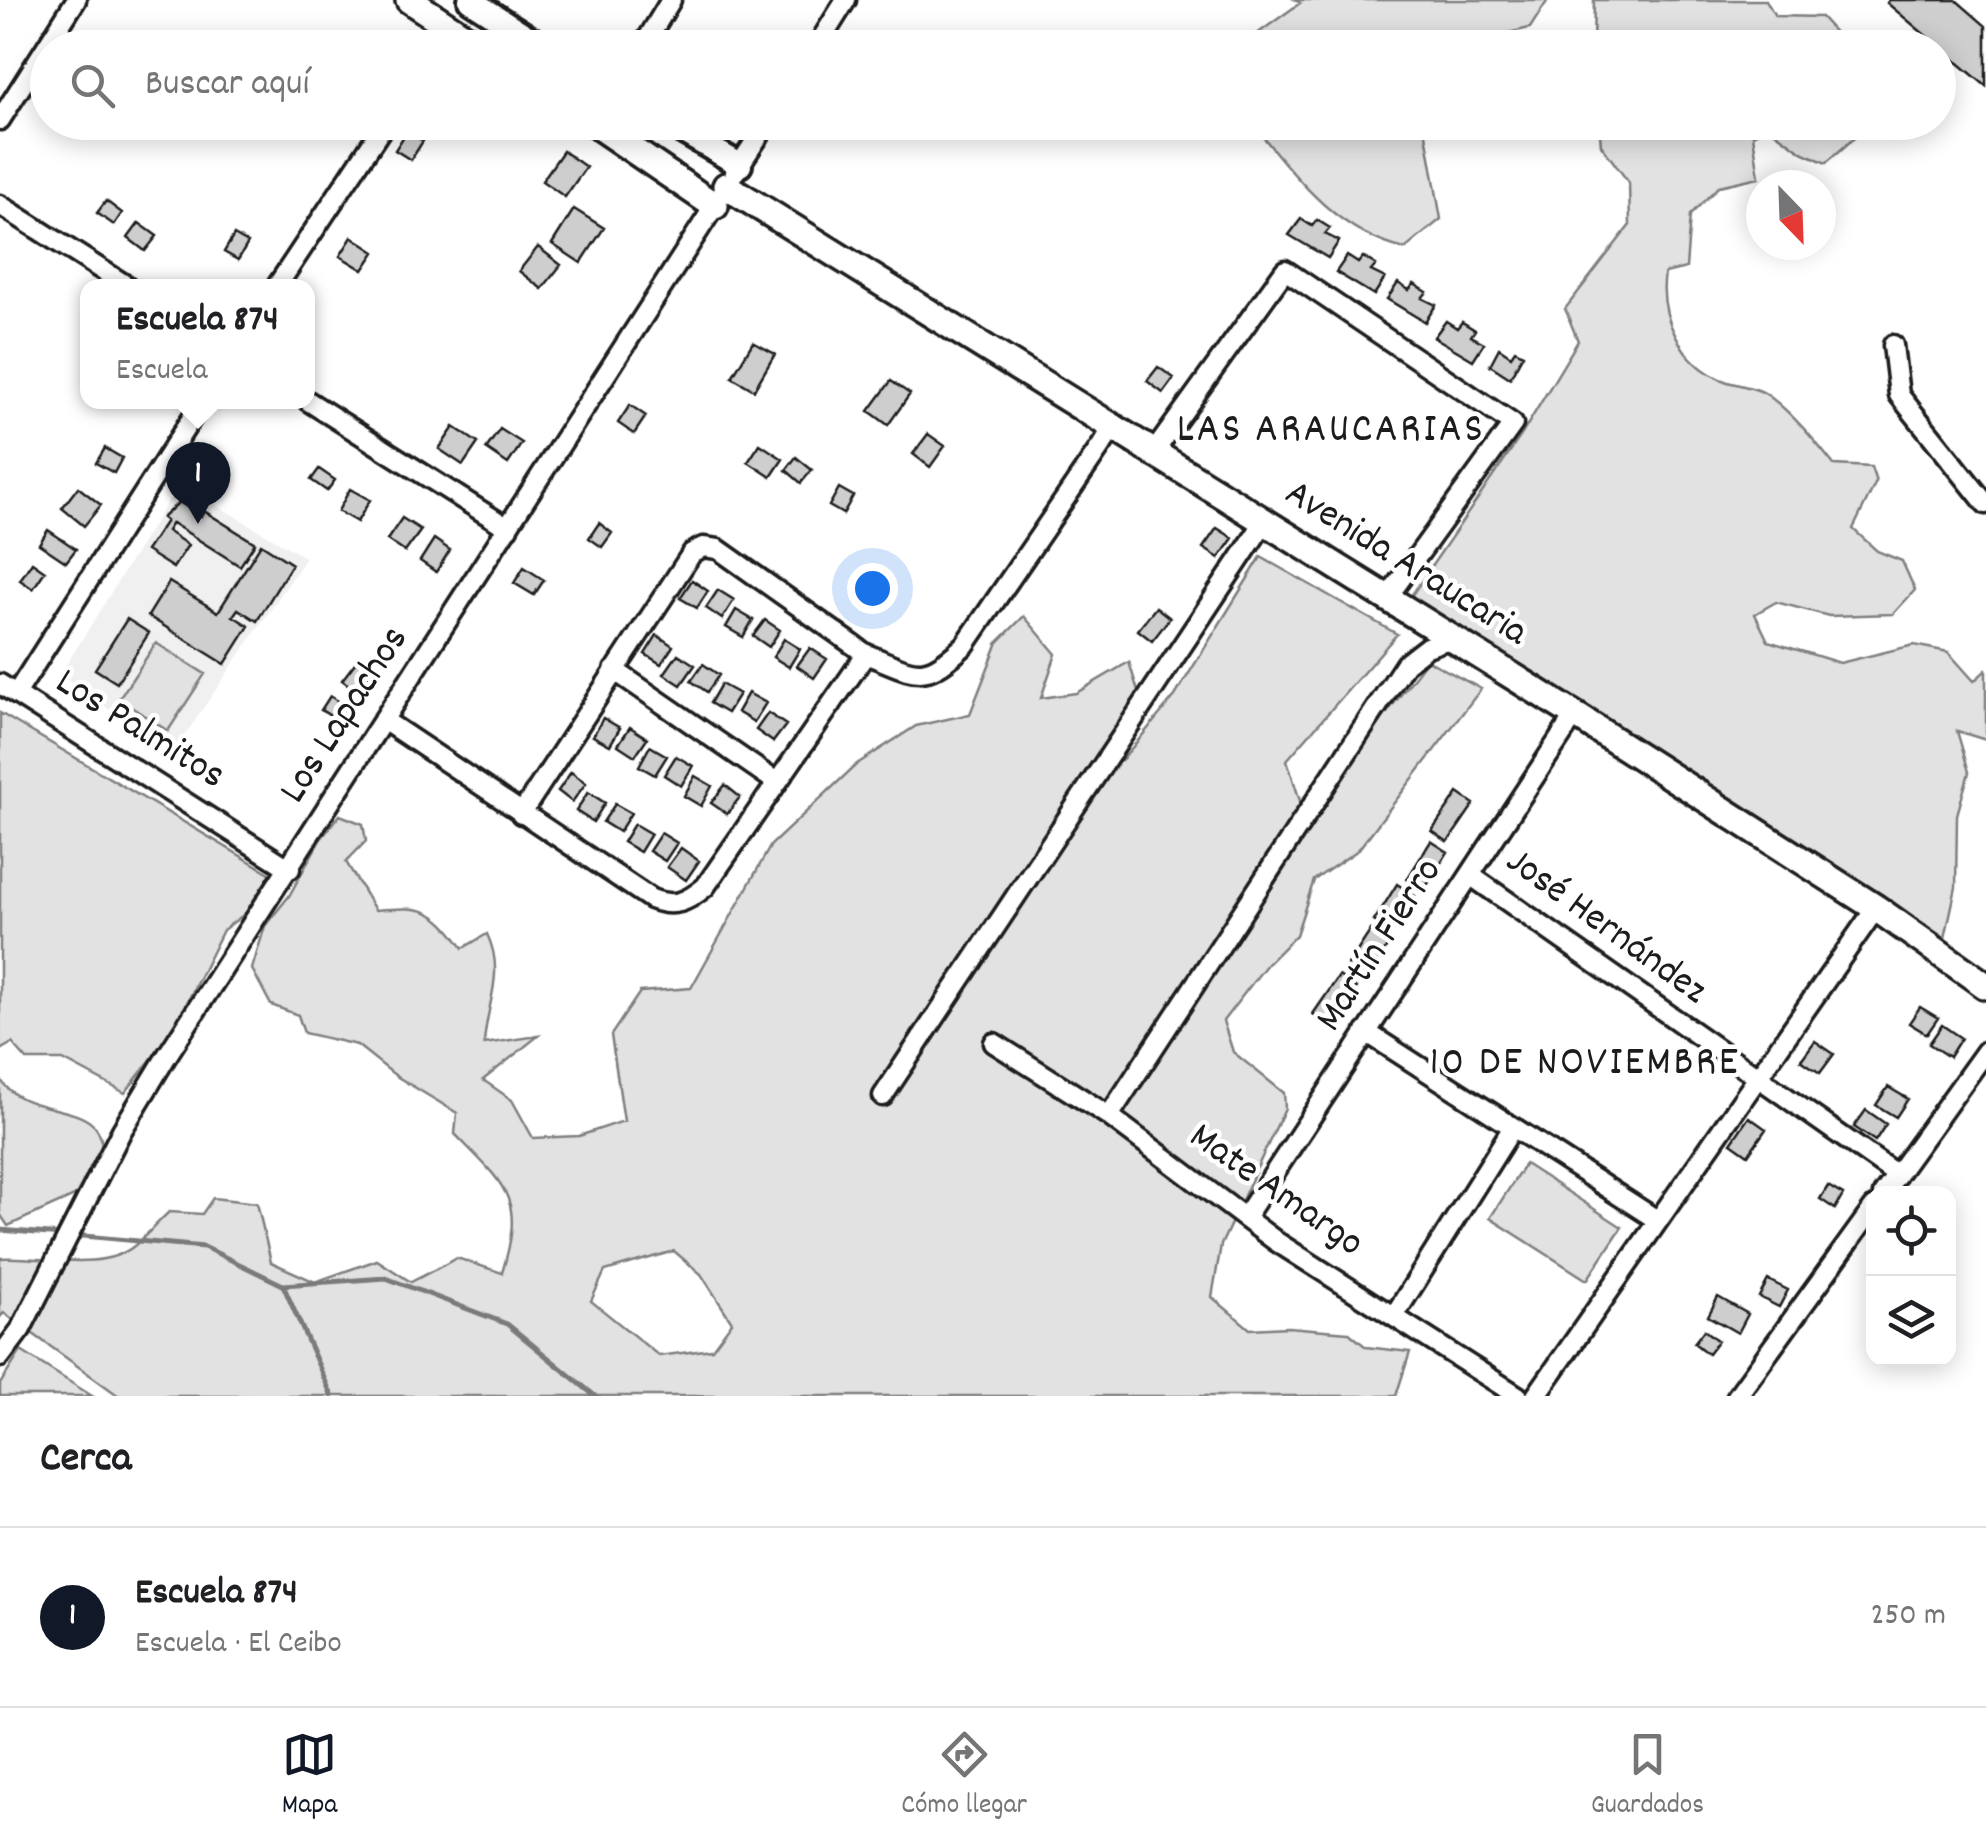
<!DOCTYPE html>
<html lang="es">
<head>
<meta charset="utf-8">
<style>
  :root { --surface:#fff; --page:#f6f6f6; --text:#202124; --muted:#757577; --line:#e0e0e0; --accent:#111827 }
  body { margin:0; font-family:Dekko,sans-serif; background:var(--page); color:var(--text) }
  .controls { position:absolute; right:30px; bottom:30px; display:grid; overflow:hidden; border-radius:20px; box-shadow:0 5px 25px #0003 }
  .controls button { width:90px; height:90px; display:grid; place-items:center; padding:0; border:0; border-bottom:2px solid var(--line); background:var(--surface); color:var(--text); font:50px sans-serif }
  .compass { position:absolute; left:1746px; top:170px; width:90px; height:90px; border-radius:50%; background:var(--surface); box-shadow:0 5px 25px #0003; rotate:157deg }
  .you { position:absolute; left:872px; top:588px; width:35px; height:35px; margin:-25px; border:8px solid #fff; border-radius:50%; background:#1a73e8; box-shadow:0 0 0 15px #1a73e833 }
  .badge { display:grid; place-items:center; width:65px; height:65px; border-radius:50%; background:var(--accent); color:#fff; font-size:32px; font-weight:700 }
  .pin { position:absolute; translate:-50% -82px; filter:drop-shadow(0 2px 5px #0008) }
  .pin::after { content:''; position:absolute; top:52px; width:35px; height:30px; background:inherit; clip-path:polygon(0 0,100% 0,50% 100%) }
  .popup { position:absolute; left:80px; top:279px; width:235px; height:130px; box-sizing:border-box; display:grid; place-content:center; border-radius:20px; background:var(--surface); filter:drop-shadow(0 2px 8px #0005); font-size:32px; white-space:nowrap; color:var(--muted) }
  .popup b { font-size:38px; color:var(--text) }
  .popup::after { content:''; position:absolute; left:50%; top:100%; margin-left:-20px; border:20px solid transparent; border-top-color:var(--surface) }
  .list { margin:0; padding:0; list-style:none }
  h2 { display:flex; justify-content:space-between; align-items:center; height:130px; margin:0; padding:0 40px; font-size:42px }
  h2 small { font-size:32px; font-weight:400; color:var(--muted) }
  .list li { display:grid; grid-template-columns:65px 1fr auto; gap:30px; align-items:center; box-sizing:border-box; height:180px; padding:0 40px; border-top:2px solid var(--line) }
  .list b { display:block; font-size:38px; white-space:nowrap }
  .list p { margin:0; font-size:32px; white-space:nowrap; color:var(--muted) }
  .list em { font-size:32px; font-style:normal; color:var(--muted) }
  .icon { flex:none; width:55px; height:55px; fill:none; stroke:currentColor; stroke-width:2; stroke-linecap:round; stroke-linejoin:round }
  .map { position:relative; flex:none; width:1986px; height:1396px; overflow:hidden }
  .search { position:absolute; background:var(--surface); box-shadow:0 5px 25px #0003; left:30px; right:30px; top:30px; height:110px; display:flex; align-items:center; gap:25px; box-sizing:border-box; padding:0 35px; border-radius:55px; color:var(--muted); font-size:38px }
  .sheet { height:310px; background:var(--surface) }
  nav { display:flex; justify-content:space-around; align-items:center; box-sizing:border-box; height:140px; border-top:2px solid var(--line); background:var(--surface); font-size:28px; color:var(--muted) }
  nav a { display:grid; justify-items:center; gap:5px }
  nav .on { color:var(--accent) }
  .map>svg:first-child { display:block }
  .built { fill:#f0f0f0 }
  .green { fill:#e2e2e2; stroke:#7f7f7f; stroke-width:2.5; fill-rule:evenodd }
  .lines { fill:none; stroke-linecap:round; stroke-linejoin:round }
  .stream { stroke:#7a7a7a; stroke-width:5 }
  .building { fill:#cecece; stroke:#1c1c1c; stroke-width:2.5 }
  .minor-casing { stroke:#1c1c1c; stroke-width:25 }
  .tertiary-casing { stroke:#1c1c1c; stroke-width:30 }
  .secondary-casing { stroke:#1c1c1c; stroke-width:32 }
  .minor { stroke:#fff; stroke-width:18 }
  .tertiary { stroke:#fff; stroke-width:22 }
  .secondary { stroke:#fff; stroke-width:25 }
  .labels { text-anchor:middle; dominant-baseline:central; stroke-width:9; stroke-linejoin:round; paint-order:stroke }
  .street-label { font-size:40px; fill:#1c1c1c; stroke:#fff }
  .neighbourhood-label { font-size:42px; letter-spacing:2.5px; fill:#1c1c1c; stroke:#fff }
</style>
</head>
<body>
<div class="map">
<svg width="1986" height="1396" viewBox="0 0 1986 1396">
  <rect width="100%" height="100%" fill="#fff"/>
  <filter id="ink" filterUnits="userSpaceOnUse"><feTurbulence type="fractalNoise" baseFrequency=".01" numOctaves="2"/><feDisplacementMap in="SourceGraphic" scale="20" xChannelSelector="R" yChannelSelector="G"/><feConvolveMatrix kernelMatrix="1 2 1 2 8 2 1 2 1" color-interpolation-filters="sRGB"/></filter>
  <g filter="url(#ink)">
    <path class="built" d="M179,483L306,558L172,754L60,675Z"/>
    <path class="green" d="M1295,0H1548L1530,28L1494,36L1489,47H1239L1300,3Z
      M1594,0H1766L1775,16L1821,17L1848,47H1593Z
      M1252,123H1429L1426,134L1441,219L1405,249C1336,233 1294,175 1252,123Z
      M1599,123H1871L1826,163L1802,152L1768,127L1753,135L1759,177L1719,186L1690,215L1686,268L1665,273C1658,316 1682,365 1725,381C1739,386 1758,387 1769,396C1794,415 1815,441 1834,465L1871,467L1876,482L1853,529L1877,551L1902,561L1915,590L1893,614L1829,616L1776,602L1755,614L1768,641L1840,663L1914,645L1948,652L1974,681L1986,670V740L1957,731L1969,772L1957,815L1956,887L1945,938L1409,599L1522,434L1578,341L1565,309L1630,225L1629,183L1601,145Z
      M1261,557L1397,634L1287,760L1306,820L1427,660L1481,689L1358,850L1314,880L1296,935L1267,964L1223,1021L1233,1052L1284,1093L1285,1108L1221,1245L1212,1297L1250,1329L1288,1327L1348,1332L1366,1347L1410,1352L1396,1396H119L4,1313L0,1317V1258C40,1255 101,1273 134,1246C146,1236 157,1223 169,1212L202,1214L213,1198L257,1203L271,1262L315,1282L377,1260L411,1282L457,1258L502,1273C525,1198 507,1187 455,1134L457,1113L396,1076L357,1045L304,1033L298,1015L271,1005L252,969L265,926L289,896L320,840L340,815L363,824L366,841L346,862L375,910C424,906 434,907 463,948L487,934C506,974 486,1004 484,1044L538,1036L483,1080L512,1100L533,1138L579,1136L624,1121L611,1035L640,992L691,988L771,845L857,764L916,726L970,714L998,642L1024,616L1056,654L1041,698L1076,693L1129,662L1143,708L1121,761L1175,696ZM674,1251L701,1274L732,1322L712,1349L659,1356L591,1301L605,1271Z
      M156,643L205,674L168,731L119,699Z
      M0,713L273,875L266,898L223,930L173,1031L125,1093L63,1060H27L12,1043L0,1050Z
      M0,1078C27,1130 135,1084 92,1188L8,1226L0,1214Z
      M1525,1164L1622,1227L1587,1280L1490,1218Z
      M21,1351L92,1396H0V1384Z"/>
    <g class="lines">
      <path class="stream" d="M0,1230L62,1235
        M73,1235L204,1247L283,1285L386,1278L507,1324L595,1396
        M283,1285L332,1396"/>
    </g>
    <path class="building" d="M1889,0H1956L1986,26V86L1887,3Z
      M407,131L423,141L411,160L395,150Z
      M563,151L586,167L565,197L542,181Z
      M106,201L122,213L114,225L97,213Z
      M574,209L604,228L581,263L552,244Z
      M1301,219L1312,226L1317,220L1330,228L1325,234L1339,241L1328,258L1289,235Z
      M139,223L157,236L145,251L128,238Z
      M234,235L248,243L238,260L224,252Z
      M352,237L375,252L363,270L340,256Z
      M538,247L561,265L542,289L519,271Z
      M1347,256L1358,263L1363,257L1376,265L1371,271L1385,278L1374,295L1336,272Z
      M1398,283L1409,290L1414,284L1427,292L1422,298L1436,305L1425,322L1387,299Z
      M1446,321L1457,328L1462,322L1475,330L1471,336L1484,343L1473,360L1434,337Z
      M753,342L775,354L754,390L732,377Z
      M1499,348L1511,356L1515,350L1523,354L1510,378L1490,365Z
      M1158,367L1174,378L1163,393L1147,381Z
      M891,381L910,394L888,425L869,411Z
      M630,405L646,416L634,434L618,423Z
      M454,427L478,443L463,465L439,449Z
      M500,429L522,443L508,464L486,449Z
      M928,434L945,446L930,467L913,454Z
      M760,444L783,459L771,477L748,462Z
      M105,448L122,458L114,473L96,463Z
      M796,457L812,470L801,483L786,470Z
      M319,469L335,480L327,491L311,480Z
      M78,487L101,505L84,526L62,508Z
      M839,488L853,496L843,514L829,506Z
      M350,489L370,500L357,522L338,511Z
      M179,502L201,516L204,511L255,543L240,566L172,523L167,531L188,545L173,568L146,551L166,521L162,518Z
      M402,518L421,530L405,552L387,540Z
      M599,523L612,533L602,547L589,538Z
      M1217,528L1233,538L1219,558L1203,548Z
      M48,530L76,549L66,562L39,544Z
      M434,539L450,550L436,572L420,561Z
      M261,544L292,564L257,621L238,609L233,616L249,626L225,664L148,616L169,582L218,612Z
      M32,562L45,571L33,589L20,580Z
      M524,567L544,580L534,595L514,583Z
      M692,580L708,591L697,608L680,598Z
      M718,590L734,600L722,619L706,608Z
      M1156,607L1170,618L1152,641L1138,630Z
      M736,610L753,620L743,637L726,627Z
      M127,619L149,633L117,683L95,669Z
      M765,620L780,630L769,647L753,636Z
      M657,635L673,646L661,664L645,654Z
      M784,639L800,649L789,667L773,657Z
      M810,648L827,659L814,678L797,666Z
      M678,654L695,665L681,685L664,674Z
      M358,659L374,670L358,692L342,680Z
      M703,664L719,675L707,692L691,681Z
      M721,684L739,694L727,713L710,703Z
      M748,693L766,703L754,722L737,712Z
      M330,696L346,706L337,720L321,710Z
      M768,713L786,725L773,742L756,730Z
      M603,718L620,728L610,745L593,736Z
      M630,727L647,738L635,756L618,745Z
      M650,746L667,756L655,775L639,766Z
      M676,756L693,766L681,786L664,775Z
      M571,772L586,783L572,802L558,791Z
      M695,776L712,786L701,806L684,796Z
      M725,785L740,797L727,814L711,803Z
      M588,792L605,803L593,822L576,811Z
      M1458,793L1474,804L1448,842L1432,831Z
      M615,804L631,813L619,832L603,822Z
      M634,824L651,834L640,852L623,842Z
      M661,833L677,843L665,861L649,851Z
      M1431,841L1448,852L1424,890L1407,879Z
      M681,848L699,861L686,880L667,867Z
      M1397,884L1415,896L1392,932L1374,921Z
      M1371,930L1390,942L1366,980L1346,968Z
      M1339,976L1356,988L1331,1026L1313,1014Z
      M1920,1007L1938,1018L1927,1034L1909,1023Z
      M1942,1025L1961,1038L1949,1057L1929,1044Z
      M1815,1041L1834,1054L1820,1073L1801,1060Z
      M1888,1087L1908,1099L1896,1117L1876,1105Z
      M1866,1110L1886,1124L1875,1141L1854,1127Z
      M1749,1117L1766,1129L1748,1155L1731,1143Z
      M1828,1186L1843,1195L1835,1209L1820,1199Z
      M1768,1280L1788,1290L1779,1307L1759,1297Z
      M1718,1297L1748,1314L1738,1333L1708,1316Z
      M1704,1330L1718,1341L1708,1354L1694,1343Z"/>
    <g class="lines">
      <g class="minor-casing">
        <path id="minor" d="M436,48L450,26
          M642,48L671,0
          M816,48L846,0
          M0,120L76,0
          M735,172L768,122
          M0,205L127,286
          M277,286L386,122
          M1893,345L1899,395L1986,504
          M308,401L508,528
          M1154,452L1285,270L1513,424L1387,598
          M614,670L775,781
          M0,684L290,869
          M16,694L202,402
          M385,721L651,899C674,908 687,902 705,887L866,654C917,674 922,685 965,645L1114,427
          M521,814L692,553L703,547L718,549L866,654
          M1470,875L1897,1175
          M1366,1032L1657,1220
          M994,1043L1109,1116L1277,1242L1518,1396
          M883,1096L1265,521
          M1109,1116L1405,664L1427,647L1449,639
          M1883,1194L1986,1051
          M1246,1216L1575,715
          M1394,1316L1513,1127
          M0,1357L21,1329L122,1130L168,1054L719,199
          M1536,1396L1876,908
          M1737,1396L1874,1207"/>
      </g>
      <g class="tertiary-casing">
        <path id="tertiary" d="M470,0L545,48
          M666,122L740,165"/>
      </g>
      <g class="secondary-casing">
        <path id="secondary" d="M409,0L482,48
          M592,122L715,206
          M726,186L1575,715L1876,908L1986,986"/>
      </g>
      <use href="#minor" class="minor"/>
      <use href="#tertiary" class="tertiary"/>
      <use href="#secondary" class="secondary"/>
    </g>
  </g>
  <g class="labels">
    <g class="street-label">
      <text transform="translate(1405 565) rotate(32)">Avenida Araucaria</text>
      <text transform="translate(346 716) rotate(-57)">Los Lapachos</text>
      <text transform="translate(139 731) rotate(32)">Los Palmitos</text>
      <text transform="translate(1605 928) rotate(36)">José Hernández</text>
      <text transform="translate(1381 946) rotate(-57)">Martín Fierro</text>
      <text transform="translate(1275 1192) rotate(35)">Mate Amargo</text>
    </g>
    <g class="neighbourhood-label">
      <text x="1331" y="432">LAS ARAUCARIAS</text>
      <text x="1585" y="1065">10 DE NOVIEMBRE</text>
    </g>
  </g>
</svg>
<div class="controls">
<button><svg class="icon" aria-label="locate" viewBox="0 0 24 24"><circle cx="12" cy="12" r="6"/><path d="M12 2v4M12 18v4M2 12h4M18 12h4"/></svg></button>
<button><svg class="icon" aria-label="layers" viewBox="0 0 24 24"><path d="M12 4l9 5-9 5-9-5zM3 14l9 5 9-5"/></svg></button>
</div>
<svg class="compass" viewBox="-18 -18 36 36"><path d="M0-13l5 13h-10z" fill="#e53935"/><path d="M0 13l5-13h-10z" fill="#757577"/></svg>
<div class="you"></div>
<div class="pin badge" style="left:198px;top:524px">1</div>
<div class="popup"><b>Escuela 874</b>Escuela</div>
<div class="search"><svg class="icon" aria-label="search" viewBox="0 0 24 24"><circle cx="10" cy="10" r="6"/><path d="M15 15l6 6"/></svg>Buscar aquí</div>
</div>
<section class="sheet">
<h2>Cerca<small></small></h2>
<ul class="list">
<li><span class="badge">1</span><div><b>Escuela 874</b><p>Escuela · El Ceibo</p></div><em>250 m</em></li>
</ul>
</section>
<nav>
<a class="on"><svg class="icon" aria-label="map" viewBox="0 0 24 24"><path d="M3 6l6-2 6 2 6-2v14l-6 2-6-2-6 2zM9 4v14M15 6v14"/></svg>Mapa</a>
<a><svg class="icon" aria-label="directions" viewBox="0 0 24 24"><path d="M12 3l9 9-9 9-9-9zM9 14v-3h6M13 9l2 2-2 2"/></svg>Cómo llegar</a>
<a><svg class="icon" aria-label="saved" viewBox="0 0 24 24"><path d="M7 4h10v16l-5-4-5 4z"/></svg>Guardados</a>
</nav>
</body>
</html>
